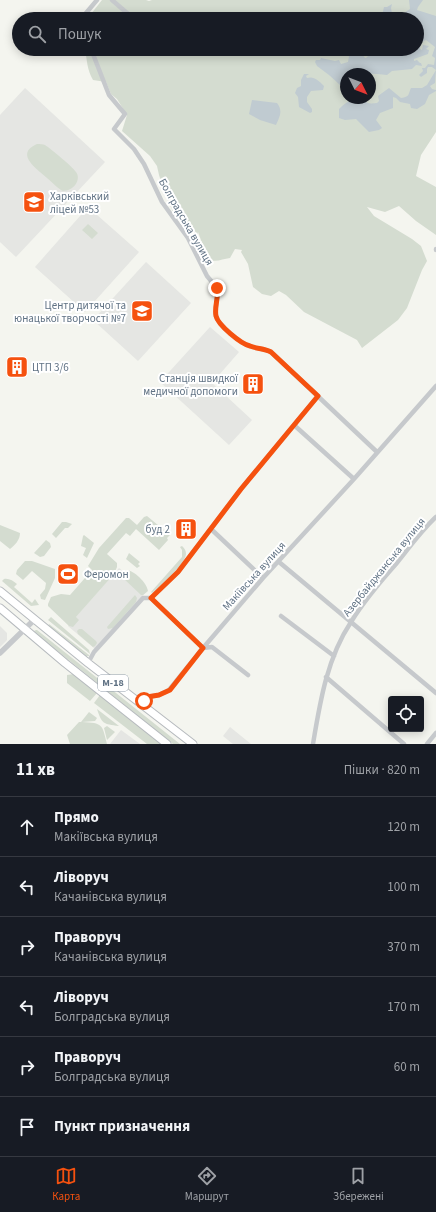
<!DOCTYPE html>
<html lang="uk">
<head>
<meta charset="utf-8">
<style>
  :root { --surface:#171b24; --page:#242831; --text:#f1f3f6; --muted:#9ea1a6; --line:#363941; --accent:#f5510f }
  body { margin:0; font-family:"Source Sans 3",sans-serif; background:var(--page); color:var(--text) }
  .controls { position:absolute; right:12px; bottom:12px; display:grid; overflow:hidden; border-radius:4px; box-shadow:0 2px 10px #0003 }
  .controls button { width:36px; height:36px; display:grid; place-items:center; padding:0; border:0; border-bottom:1px solid var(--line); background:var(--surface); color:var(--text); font:20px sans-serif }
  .compass { position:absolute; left:340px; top:68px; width:36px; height:36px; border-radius:50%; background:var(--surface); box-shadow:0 2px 10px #0003; rotate:132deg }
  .stop { position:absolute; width:12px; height:12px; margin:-9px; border:3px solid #f5510f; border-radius:50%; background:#fff }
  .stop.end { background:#f5510f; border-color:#fff; box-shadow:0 1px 4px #0008 }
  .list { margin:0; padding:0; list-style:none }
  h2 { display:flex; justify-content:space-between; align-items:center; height:52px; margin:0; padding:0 16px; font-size:17px }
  h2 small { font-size:13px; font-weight:400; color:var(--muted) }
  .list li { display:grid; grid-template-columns:26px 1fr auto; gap:12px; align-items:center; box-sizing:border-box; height:60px; padding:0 16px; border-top:1px solid var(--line) }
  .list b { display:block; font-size:15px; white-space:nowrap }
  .list p { margin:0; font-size:13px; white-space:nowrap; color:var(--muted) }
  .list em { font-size:13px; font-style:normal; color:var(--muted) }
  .icon { flex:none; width:22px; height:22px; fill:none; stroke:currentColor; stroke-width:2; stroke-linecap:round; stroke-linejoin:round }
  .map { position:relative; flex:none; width:436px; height:744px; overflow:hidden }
  .search { position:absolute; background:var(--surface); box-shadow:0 2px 10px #0003; left:12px; right:12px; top:12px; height:44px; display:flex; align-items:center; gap:10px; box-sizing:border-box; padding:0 14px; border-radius:22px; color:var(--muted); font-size:15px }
  .sheet { height:412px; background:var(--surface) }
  nav { display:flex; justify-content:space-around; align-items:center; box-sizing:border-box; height:56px; border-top:1px solid var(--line); background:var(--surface); font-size:11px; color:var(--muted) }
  nav a { display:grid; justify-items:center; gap:2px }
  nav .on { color:var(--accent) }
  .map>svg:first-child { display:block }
  .built { fill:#e5e6e3 }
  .green { fill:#d4dcd0; fill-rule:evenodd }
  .water { fill:#c0cbd1 }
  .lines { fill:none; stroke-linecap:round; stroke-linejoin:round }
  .primary-casing { stroke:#b6babe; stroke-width:9 }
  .minor { stroke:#c6c9cc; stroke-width:4.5 }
  .tertiary { stroke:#c6c9cc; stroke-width:5.5 }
  .primary { stroke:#fff; stroke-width:7 }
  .route { stroke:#f5510f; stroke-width:5 }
  .labels { text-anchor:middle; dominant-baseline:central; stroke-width:4; stroke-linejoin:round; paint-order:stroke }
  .shield { fill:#fff; stroke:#909ca9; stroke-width:1 }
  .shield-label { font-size:10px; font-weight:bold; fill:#607284 }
  .poi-label { font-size:11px; fill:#607284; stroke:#fff; text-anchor:start }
  .street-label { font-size:11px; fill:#607284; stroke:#fff }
</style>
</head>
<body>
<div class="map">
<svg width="436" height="744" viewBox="0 0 436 744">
  <rect width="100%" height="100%" fill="#f4f5ef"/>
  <path class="built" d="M25,88L105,162L16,257L0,242V115Z
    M88,207L139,252L85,312L35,267Z
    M146,262L191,303L138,361L93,320Z
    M210,327L239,352L212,383L252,420L229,445L160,382Z
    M119,568L147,591L95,649L68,626Z
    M0,626L7,633V640L0,647Z
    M230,727L251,744H233L223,736Z
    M121,730L140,744H110Z"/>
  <path class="green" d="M102,0H146L149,1L152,0H436V132L421,155L416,176L436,187V235L416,221L399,206L385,212L367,207L374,216L412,239L421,246L427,261L422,270L407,308L398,320L362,348L357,340L304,312L286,295L279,291L271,296L262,294L253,287L248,264L241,252L242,250L235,249L230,258C222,259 216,263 208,259L198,232L197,235L192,225L189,222L184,224L176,218L167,199L159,175L157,166L150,156L122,131L127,115L117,99L111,94L106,82L93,80C87,70 87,60 85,49H417V19H87ZM346,74H370V98H346Z
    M37,144C40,144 43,144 45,145C51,149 73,167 76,172C80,177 77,185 72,188C69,190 64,192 61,190C56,187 51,181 47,178C37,169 14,154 37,144Z
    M88,224L98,233L92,239L82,230Z
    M147,516L170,535L167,538L168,540L159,550L136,529L130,536L126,533L107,554L117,563V567L114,574L76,617L79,620L73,627L69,626L48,606V604L51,597L61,594L70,595L92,570L88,566L99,548L126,518H129L137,525L144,517Z
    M62,522H66L72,524L68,528H65L56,538L52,534Z
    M0,525L20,533C20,540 15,545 10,549L0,541Z
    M84,535L94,543L87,558L83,555L86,548L81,546L83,536Z
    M46,540L50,543L51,547L44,556L40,557L34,553Z
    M182,546C184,548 186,550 186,554C185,565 160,586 152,593L151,592L182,557V550L180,547Z
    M129,553L140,562L138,564L140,566L137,568L126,559Z
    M25,561H32L55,569V578L45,600L41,599L40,595L45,589L46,583L32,571L23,580L16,574L17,570Z
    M126,570C134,570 147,583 148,591L143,595H141L123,578L122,575Z
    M4,579C9,578 13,581 17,584L14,587L32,603L35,599L39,605L31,606L2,581Z
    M135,595L137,598L136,602L113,628L108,629L107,627Z
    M51,617L89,650L90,654L48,620Z
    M49,624L89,655V656H86L48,626Z
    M79,629H82L96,641L97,643L95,646L93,647L78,634L77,631Z
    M36,630H37L180,744H173L35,633L34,631Z
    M74,674L97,693L90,701L67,683V675Z
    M100,695L161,744H147L94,703Z
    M97,709L119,726C103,724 102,724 97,709Z
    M89,712L97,718L95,721L82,722C103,723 102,724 107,744H70L67,735L79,722H81Z
    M107,726L115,732L107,740L104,728Z"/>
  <path class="water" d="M409,0H423L418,7L417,10L436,16V70L432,67H428L427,69V73L421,77L419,75L423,71L422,68H425L428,64L434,65L435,58L432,56L435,47L426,40L420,43V49L422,50L423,45L429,46L426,49L429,50L428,54L414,59V61L417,60L420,63H421L422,66L416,65L412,69L392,71L387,75C374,73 360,74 346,74V80H344L343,85H340L329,75L317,66L315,62L316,60H320L321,58L335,61L339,60L341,64L348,62L349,56L346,55L344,56L341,54L339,50L337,49H368V51L362,54L365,58H366L369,55H381L384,51L400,55L404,52L399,49H417V19H383L382,16L384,7H387L392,4L391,8L392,14L401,15L410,9Z
    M436,70L435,83L430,86L432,89L436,90V91L429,95L425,104L417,109L411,108L410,104L400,102L396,98L393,97V108L380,113L376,120L382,128L379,130L369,132L356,119L345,120L339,118V109C347,101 353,98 364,98C365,104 371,104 377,103L379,101L378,96L389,88L401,98C410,97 408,94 411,88H422L427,85Z
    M304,74H309L306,76L307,78C314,76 318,80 324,86L323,90L311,91L307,97V102L312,109V112L310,113L299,107L298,97L295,93L297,88L301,86V80Z
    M252,100L277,103C283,111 280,116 276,125L260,120L249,114Z"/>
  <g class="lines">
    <g class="primary-casing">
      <path id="primary" d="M0,591L88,663L193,744
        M0,608L65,663L167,744"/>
    </g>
    <path class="minor" d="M112,0L134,19
      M81,19L97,0
      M91,49L109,95L125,114L114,129L134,149L144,164L162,202L188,238L207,276L217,288C219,297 214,307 216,316C218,325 241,344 250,346C257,349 264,348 271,352L377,452
      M436,250V249
      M294,425L354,479
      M211,529L263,578
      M279,562L436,693
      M281,616L334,656
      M88,663L94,652L143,598H151
      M248,675L212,647L203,648L151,598L178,572L241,489L318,396
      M326,677L404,744
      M142,704L147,697L159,695L169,690L203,648L263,578L354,479L436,386
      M313,744C320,702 327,658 351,622C364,601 380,582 396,564C409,548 421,531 436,517
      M427,744L436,733"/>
    <path class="tertiary" d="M0,653L34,620"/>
    <use href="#primary" class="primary"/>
  </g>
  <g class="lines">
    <path class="route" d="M144,701L147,697L159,695L170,690L203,648L151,598L178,572L241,489L318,396L271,352C264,348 257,349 250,346C241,344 218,325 216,316C214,307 219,297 217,288"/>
  </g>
  <defs>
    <g id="school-square" transform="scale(1.15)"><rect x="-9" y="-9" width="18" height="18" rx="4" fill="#f5510f" stroke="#fff"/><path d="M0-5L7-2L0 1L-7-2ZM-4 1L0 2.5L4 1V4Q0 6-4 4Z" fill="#fff"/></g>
    <g id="building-square" transform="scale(1.15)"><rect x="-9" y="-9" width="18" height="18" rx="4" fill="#f5510f" stroke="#fff"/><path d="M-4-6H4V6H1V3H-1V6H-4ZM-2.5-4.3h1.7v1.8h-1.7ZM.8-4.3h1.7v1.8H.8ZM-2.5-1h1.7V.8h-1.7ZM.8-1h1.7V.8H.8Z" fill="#fff"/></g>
    <g id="stadium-square" transform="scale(1.15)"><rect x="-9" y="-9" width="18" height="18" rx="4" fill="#f5510f" stroke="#fff"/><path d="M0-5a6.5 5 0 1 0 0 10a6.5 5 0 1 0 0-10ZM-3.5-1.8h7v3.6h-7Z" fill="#fff"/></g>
  </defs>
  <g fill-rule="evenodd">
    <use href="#school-square" x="34" y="202"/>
    <use href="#school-square" x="142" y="311"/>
    <use href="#building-square" x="17" y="367"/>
    <use href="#building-square" x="253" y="384"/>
    <use href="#building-square" x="186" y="529"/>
    <use href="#stadium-square" x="68" y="574"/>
  </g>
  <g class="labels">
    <rect class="shield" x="98" y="675" width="30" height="16" rx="3"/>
    <g class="shield-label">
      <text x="113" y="683">М-18</text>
    </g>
    <g class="poi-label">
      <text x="50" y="196">Харківський<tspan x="50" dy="13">ліцей №53</tspan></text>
      <text x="126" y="305" text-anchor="end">Центр дитячої та<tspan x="126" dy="13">юнацької творчості №7</tspan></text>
      <text x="32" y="367">ЦТП 3/6</text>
      <text x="238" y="378" text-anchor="end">Станція швидкої<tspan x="238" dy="13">медичної допомоги</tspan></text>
      <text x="170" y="529" text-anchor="end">буд 2</text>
      <text x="84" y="574">Феромон</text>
    </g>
    <g class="street-label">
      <text transform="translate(186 222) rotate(60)">Болградська вулиця</text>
      <text transform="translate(384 567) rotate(-51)">Азербайджанська вулиця</text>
      <text transform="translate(254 576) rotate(-48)">Макіївська вулиця</text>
    </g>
  </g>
</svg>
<div class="controls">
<button><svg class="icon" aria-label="locate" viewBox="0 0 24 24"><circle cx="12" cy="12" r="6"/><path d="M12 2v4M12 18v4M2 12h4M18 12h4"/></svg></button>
</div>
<svg class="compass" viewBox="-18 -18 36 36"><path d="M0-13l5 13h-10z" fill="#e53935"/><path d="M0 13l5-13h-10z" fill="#9ea1a6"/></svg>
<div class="stop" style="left:144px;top:701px"></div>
<div class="stop end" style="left:217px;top:288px"></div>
<div class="search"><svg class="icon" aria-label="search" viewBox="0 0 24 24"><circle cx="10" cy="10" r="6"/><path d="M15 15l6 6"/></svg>Пошук</div>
</div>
<section class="sheet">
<h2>11 хв<small>Пішки · 820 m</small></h2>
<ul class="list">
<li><svg class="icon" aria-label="ahead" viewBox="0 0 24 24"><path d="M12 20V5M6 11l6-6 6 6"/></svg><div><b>Прямо</b><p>Макіївська вулиця</p></div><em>120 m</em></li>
<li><svg class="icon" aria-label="left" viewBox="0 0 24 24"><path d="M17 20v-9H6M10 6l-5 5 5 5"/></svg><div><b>Ліворуч</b><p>Качанівська вулиця</p></div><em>100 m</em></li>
<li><svg class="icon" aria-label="right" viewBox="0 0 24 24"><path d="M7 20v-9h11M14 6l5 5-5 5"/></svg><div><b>Праворуч</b><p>Качанівська вулиця</p></div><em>370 m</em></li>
<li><svg class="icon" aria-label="left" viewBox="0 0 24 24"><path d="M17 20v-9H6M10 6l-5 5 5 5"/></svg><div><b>Ліворуч</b><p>Болградська вулиця</p></div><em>170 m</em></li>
<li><svg class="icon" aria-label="right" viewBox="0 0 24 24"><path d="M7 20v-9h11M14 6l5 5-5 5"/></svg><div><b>Праворуч</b><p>Болградська вулиця</p></div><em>60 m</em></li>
<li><svg class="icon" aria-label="arrive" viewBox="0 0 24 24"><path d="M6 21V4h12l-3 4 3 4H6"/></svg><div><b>Пункт призначення</b></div></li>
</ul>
</section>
<nav>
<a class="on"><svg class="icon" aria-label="map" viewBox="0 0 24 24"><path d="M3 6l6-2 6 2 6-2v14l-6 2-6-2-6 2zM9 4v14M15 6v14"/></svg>Карта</a>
<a><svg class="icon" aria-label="directions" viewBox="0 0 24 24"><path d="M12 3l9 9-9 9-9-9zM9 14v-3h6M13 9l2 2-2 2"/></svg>Маршрут</a>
<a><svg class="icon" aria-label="saved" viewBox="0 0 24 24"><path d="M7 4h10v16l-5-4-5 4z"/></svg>Збережені</a>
</nav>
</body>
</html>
